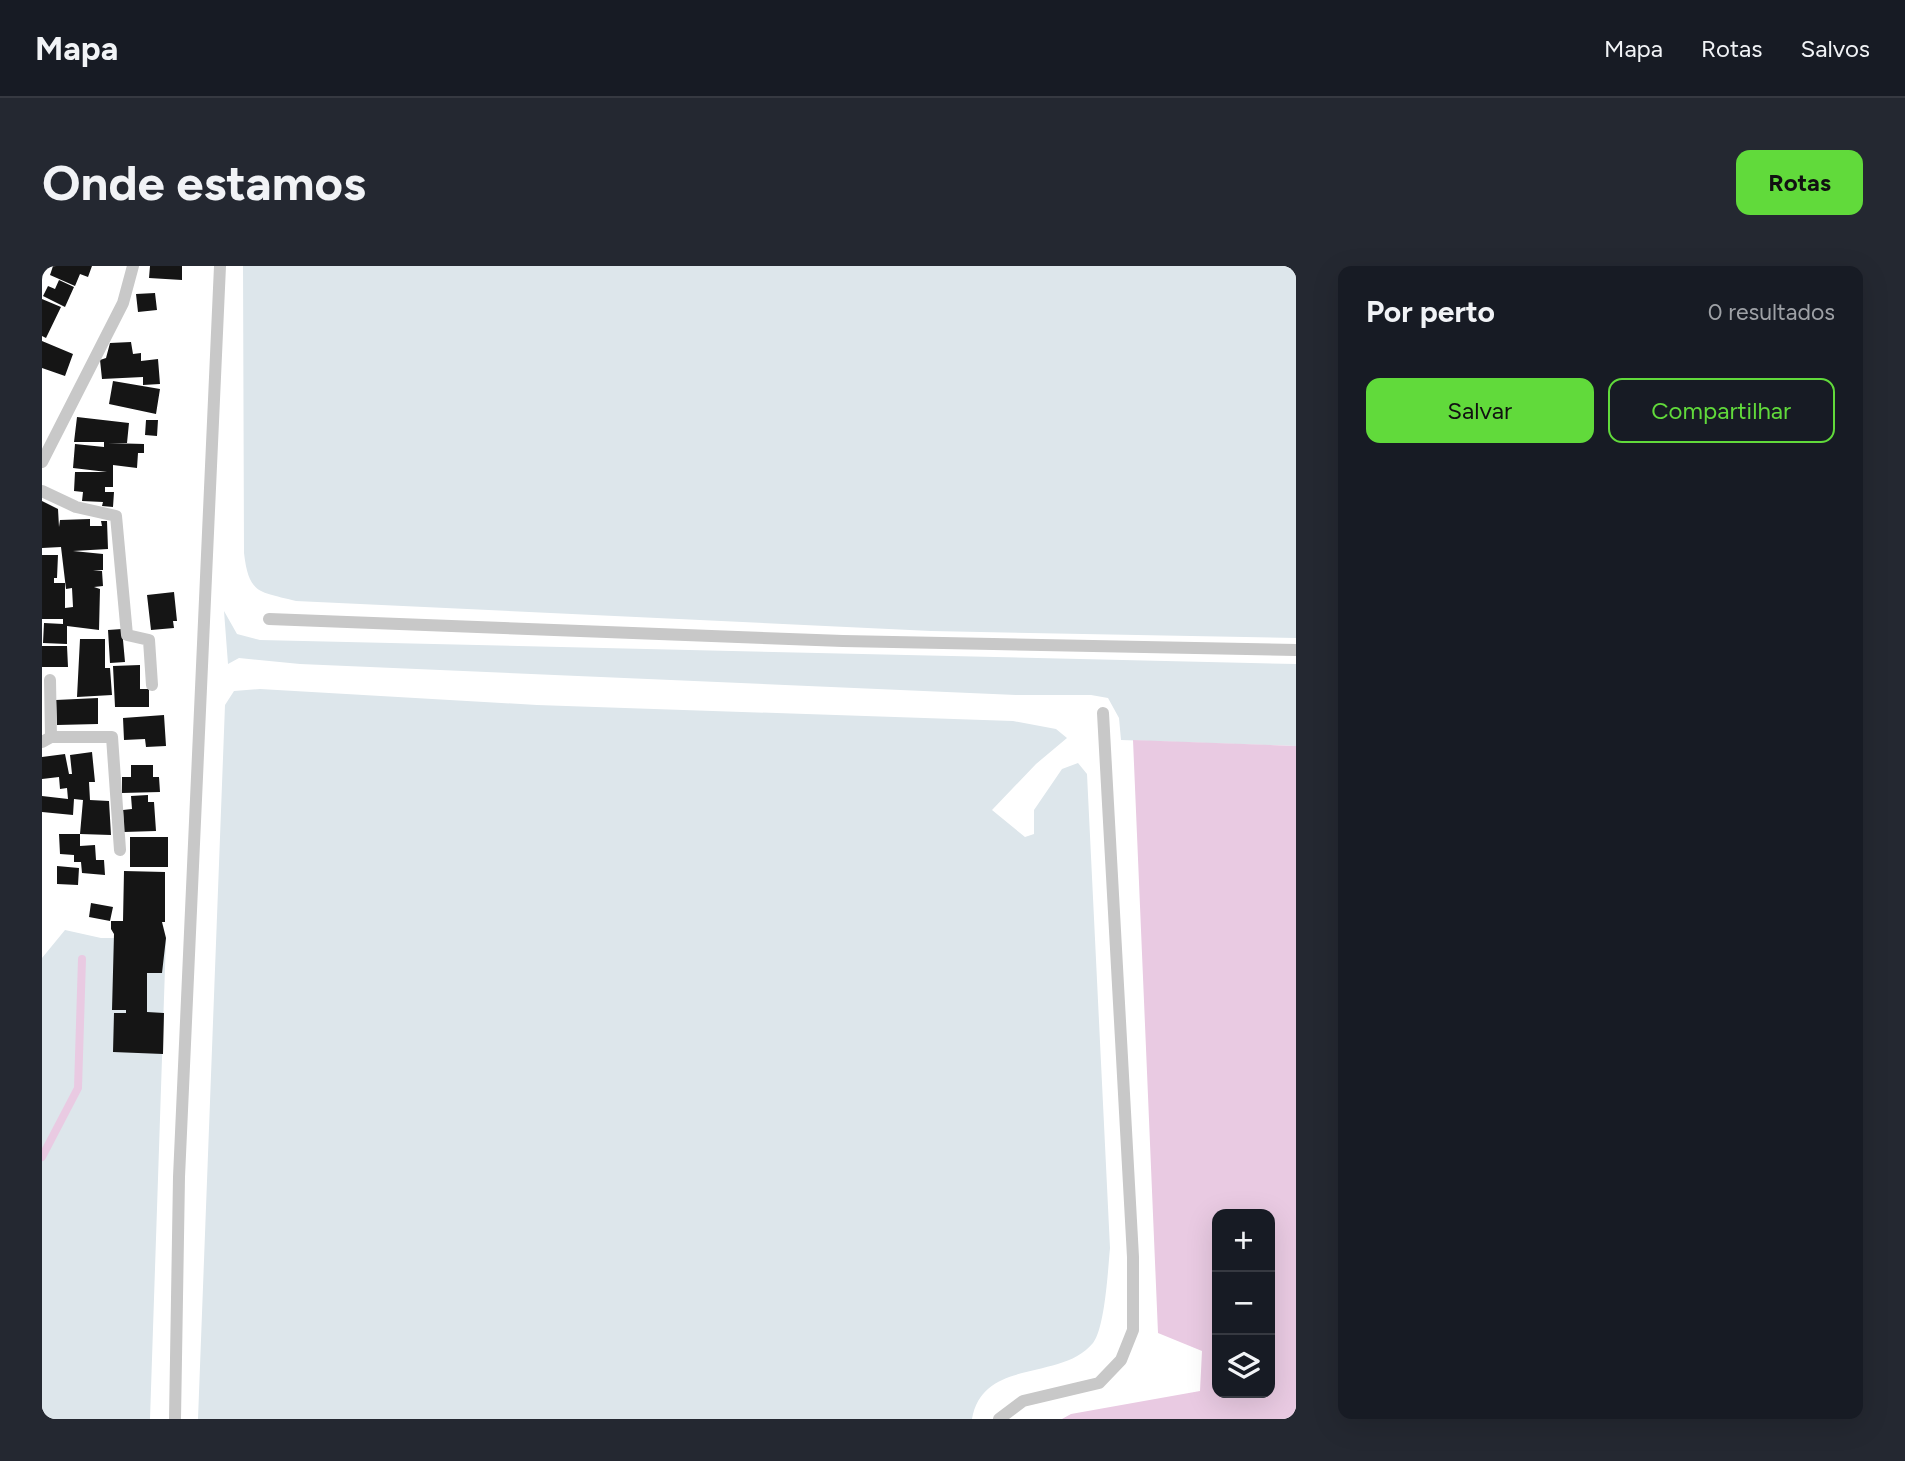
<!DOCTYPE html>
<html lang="pt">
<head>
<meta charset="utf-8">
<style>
  :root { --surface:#171b24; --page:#242831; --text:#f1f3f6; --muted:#9ea1a6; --line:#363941; --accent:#61da3b }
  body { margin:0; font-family:Figtree,sans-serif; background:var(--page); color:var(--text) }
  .controls { position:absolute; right:21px; bottom:21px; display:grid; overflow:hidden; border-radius:14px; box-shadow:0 7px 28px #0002 }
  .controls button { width:63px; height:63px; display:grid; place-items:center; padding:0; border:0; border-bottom:2px solid var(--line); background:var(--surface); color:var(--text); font:35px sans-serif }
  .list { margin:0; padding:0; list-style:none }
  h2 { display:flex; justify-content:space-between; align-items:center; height:91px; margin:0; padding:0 28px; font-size:30px }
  h2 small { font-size:23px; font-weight:400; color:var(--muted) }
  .actions { display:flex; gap:14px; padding:21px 28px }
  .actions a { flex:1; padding:16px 0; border:2px solid var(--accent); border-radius:14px; text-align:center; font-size:24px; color:var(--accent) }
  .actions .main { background:var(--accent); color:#111 }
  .icon { flex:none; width:38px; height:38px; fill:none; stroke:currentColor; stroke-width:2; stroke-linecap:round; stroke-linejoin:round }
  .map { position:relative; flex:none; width:1254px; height:1153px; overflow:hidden; border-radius:14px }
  header { display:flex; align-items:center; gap:42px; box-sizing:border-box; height:98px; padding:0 35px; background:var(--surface); border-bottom:2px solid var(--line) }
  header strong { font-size:33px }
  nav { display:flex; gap:38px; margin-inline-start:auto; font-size:24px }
  .intro { display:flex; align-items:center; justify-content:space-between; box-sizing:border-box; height:168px; padding:0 42px }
  h1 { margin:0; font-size:49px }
  .button { padding:18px 32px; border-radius:14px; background:var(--accent); color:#111; font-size:24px; font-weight:700 }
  main { display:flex; gap:42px; padding:0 42px }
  aside { flex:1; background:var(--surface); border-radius:14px; box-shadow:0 7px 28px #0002 }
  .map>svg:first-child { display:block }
  .green { fill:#dde6eb }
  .water { fill:#e9cae2; fill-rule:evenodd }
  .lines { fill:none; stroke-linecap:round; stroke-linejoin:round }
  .stream { stroke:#e9cae2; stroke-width:8 }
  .building { fill:#151515 }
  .service { stroke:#c8c8c8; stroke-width:12 }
</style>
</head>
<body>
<header>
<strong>Mapa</strong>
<nav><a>Mapa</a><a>Rotas</a><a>Salvos</a></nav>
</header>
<div class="intro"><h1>Onde estamos</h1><a class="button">Rotas</a></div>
<main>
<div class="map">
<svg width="1254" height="1153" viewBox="0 0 1254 1153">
  <rect width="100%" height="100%" fill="#fff"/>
  <path class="green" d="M201,0H1254V372L889,365L254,335C217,325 207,329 202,287Z
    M182,345L195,368L218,374L1254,398V480L1079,474L1077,452L1066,432L1049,429H974L258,398L197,392L186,398Z
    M218,423L495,439L971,455L1014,463L1025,472L994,498L950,544L983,571L992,568V544L1020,503L1036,497L1045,508L1068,982C1066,1003 1063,1062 1051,1077C1019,1116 941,1091 930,1153H156L183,439L192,425Z
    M23,664L59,672H124L108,1153H0V692Z"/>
  <path class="water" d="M1091,474L1254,480V1153H1020L1029,1148L1158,1125L1160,1085L1116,1067ZM1175,948H1228V1127H1175Z"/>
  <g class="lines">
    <path class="stream" d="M0,891L36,822L40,693"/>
  </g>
  <path class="building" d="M11,0H50L46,11L38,8L33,20L8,9Z
    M108,0H140V14L107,12Z
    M17,14L32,21L23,41L1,30L6,20L13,23Z
    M113,27L115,44L96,46L94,28Z
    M0,33L19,41L4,72L0,70Z
    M0,75L31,88L23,110L0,102Z
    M89,76L91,88L99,87V95L116,93L118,118L101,119V111L60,113L58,94L64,92L68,77Z
    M71,115L118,123L114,148L67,138Z
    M35,151L87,157L85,177H66L102,178V187H96L95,202L71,199V221H63V226H72L71,241L60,240L61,236L40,235L41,226L32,225L33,206H65L31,202L33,178L62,181V176H32Z
    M104,154H116L115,170L103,169Z
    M0,235L16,243L17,261L18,254L48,253V260H60L59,255H65L66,283L31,285L61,288V304H51L60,305L61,320L52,321L58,323L57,364L25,360V378L1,377L2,357L21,358V353H0V289H16L15,312H12V317H23V342L31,341L30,322L24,323L19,281L0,282Z
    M132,326L135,355H131L132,362L109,364L105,329Z
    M80,363L83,396L68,397L66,364Z
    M38,373H63V402H68L70,429L35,431Z
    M0,380H25L26,401H0Z
    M98,399V423H107V441H73L71,400Z
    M56,432V458L15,459L14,434Z
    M122,449L124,480L104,481L103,473L82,474L81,452Z
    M50,486L53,516H47L48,534L67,535L69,569L38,568L41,534L32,533L31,549L0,546V530L26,533L25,522L18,523L17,511L0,513V491L23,488L27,508H30L28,489Z
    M89,499H111V511H117L118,526L80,527V511H89Z
    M106,529V536H112L114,565L82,566L81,544L90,543L89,530Z
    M17,568H38V580L53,579L54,594H62L63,609L40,607L39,596H32V589L18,588Z
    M88,571H126V601H88Z
    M15,600L37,602L36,619L15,618Z
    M82,605L123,606V656H120L124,672L120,707H105V746L122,747L121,788L71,786L72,747H84V744H70L72,668L69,663V655H81Z
    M49,637L71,641L68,655L47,651Z"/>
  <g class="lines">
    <path class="service" d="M0,196L81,37L91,0
      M0,225L34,241L74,250L85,369L107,374L110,419
      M227,353L801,375L1254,384
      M8,414L9,471
      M0,476L9,471H70L78,584
      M133,1153L137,911L178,0
      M957,1153L981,1135L1057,1117L1079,1094L1091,1064V991L1061,447"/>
  </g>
</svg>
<div class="controls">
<button>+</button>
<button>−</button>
<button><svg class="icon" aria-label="layers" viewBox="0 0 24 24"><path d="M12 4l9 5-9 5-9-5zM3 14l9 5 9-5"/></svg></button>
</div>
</div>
<aside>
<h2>Por perto<small>0 resultados</small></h2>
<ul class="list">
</ul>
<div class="actions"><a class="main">Salvar</a><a>Compartilhar</a></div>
</aside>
</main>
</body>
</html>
